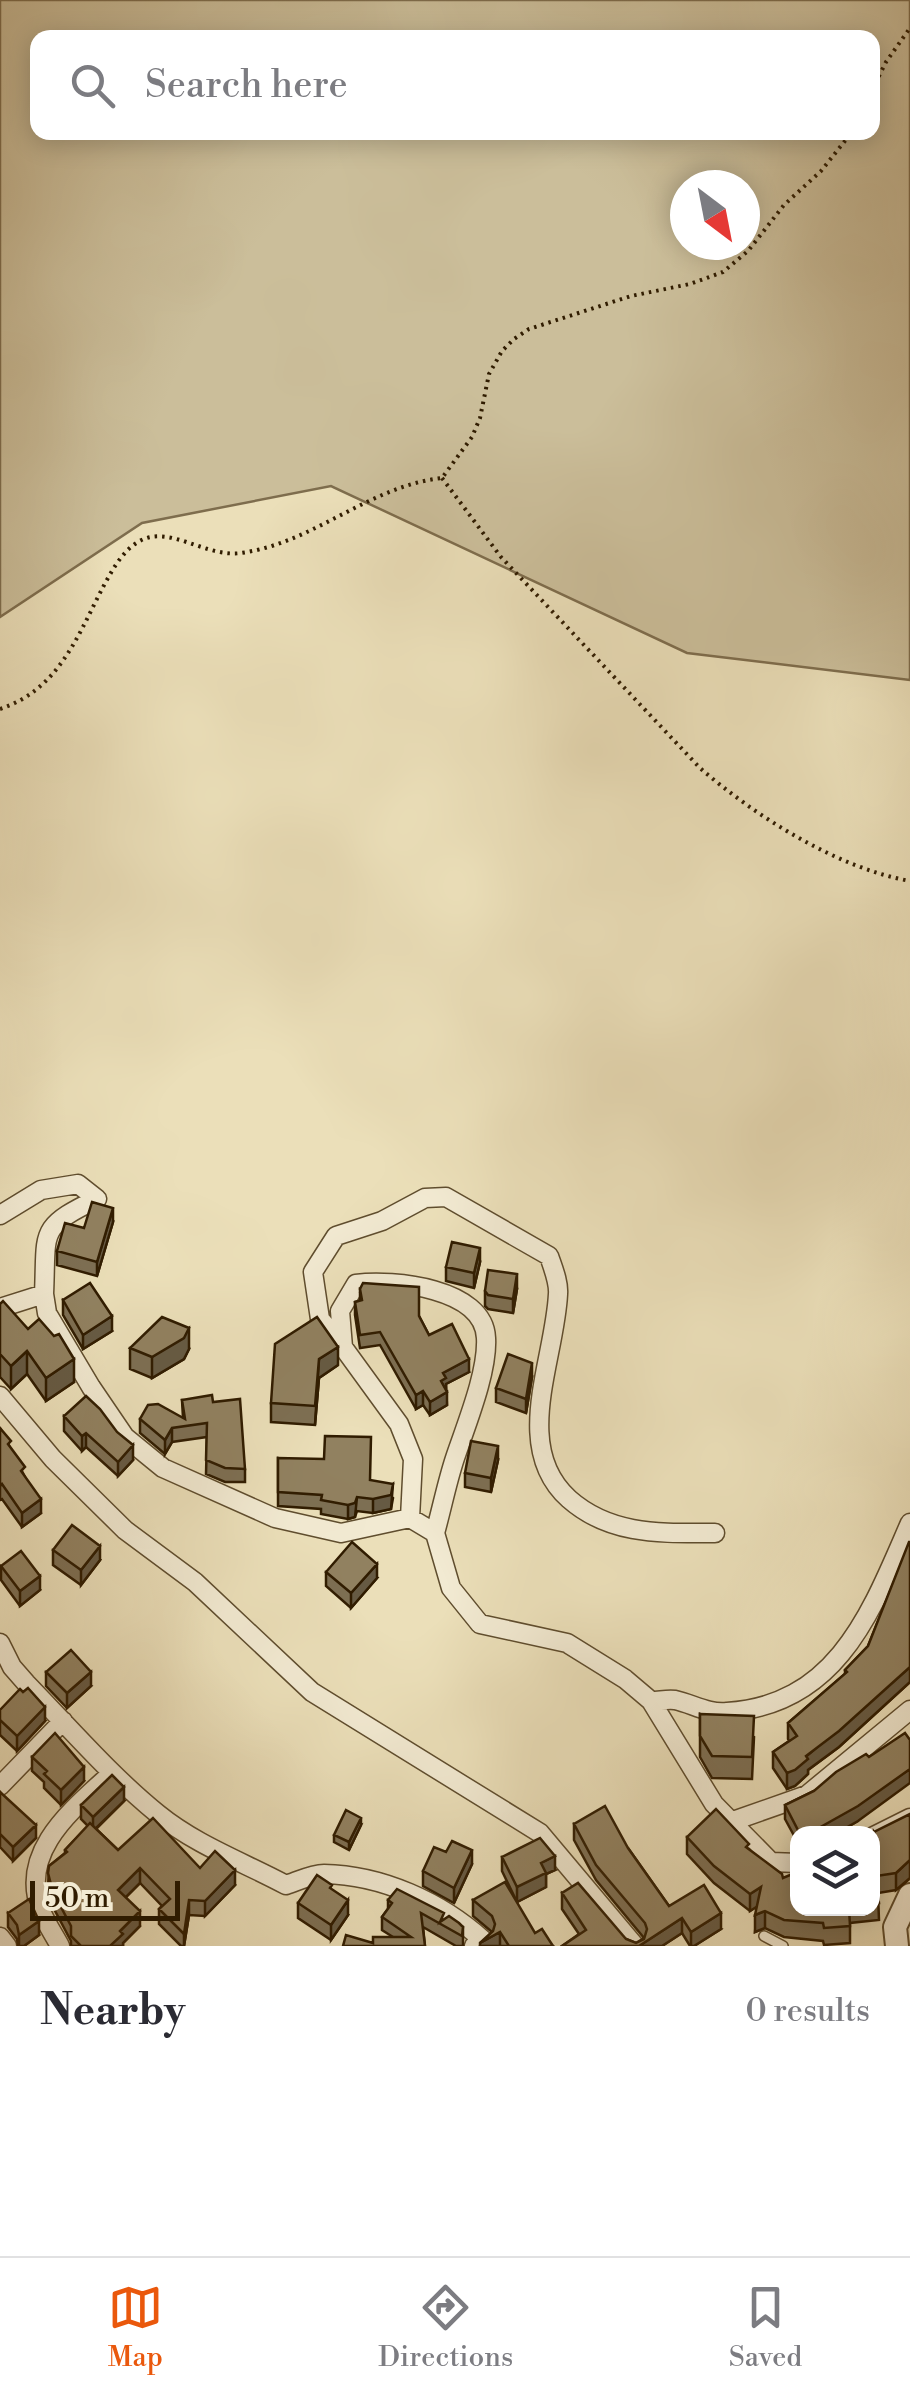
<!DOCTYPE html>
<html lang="en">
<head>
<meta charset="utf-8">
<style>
  :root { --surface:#fff; --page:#f7f7f7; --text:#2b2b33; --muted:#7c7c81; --line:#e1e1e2; --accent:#ea580c }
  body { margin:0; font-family:"Libre Bodoni",serif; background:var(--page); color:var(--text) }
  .controls { position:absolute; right:30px; bottom:30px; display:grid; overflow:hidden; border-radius:20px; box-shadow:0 5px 25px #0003 }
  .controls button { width:90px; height:90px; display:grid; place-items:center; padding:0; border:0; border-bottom:2px solid var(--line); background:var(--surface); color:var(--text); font:50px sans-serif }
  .compass { position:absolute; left:670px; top:170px; width:90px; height:90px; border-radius:50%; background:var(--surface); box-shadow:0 5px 25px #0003; rotate:148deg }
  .scale { position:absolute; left:30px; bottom:25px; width:150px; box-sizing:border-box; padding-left:10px; border:5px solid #301c00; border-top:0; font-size:28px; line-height:35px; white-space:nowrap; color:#301c00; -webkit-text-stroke:8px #f2ead2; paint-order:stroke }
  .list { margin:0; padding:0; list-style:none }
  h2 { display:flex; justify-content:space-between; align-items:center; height:130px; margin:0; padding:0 40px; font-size:42px }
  h2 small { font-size:32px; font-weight:400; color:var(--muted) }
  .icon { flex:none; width:55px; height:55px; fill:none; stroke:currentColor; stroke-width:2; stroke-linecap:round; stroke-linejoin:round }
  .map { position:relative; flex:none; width:910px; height:1946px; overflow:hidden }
  .search { position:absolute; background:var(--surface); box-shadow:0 5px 25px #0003; left:30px; right:30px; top:30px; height:110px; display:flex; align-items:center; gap:25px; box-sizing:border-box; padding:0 35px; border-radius:20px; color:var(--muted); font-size:38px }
  .sheet { height:310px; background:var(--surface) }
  nav { display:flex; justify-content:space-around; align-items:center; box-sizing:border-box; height:140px; border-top:2px solid var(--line); background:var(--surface); font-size:28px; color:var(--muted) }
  nav a { display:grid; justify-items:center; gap:5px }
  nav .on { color:var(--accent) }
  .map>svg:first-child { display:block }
  .green { fill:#cbbe9a; stroke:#7e6d4d; stroke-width:2.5; fill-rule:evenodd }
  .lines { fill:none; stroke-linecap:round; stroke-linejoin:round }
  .service-casing { stroke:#5f4d2e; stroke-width:12 }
  .minor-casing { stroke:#5f4d2e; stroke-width:21 }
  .tertiary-casing { stroke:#5f4d2e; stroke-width:26 }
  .path { stroke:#301c00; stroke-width:4; stroke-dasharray:2.5 5; stroke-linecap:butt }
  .service { stroke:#f2ead2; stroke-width:9 }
  .minor { stroke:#f2ead2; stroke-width:18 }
  .tertiary { stroke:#f2ead2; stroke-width:22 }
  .wall { fill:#7d6f53; stroke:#301c00; stroke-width:2.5 }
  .shaded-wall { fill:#665a43; stroke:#301c00; stroke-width:2.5 }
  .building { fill:#918160; stroke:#301c00; stroke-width:2.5 }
</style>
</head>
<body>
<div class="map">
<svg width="910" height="1946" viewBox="0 0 910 1946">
  <rect width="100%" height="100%" fill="#ebdfb9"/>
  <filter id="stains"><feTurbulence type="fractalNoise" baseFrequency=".002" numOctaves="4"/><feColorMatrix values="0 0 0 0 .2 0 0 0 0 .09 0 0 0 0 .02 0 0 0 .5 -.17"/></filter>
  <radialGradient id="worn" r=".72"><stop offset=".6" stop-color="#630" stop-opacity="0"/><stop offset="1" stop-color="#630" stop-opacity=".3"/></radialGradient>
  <path class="green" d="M0,0H910V680L687,653L331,486L142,523L0,617ZM38,38H872V132H38ZM685,185H745V245H685Z"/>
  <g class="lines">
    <g class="service-casing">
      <path id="service" d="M764,1936L783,1946"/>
    </g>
    <g class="minor-casing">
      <path id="minor" d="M0,1215L41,1190L78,1184L97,1199C37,1228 47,1231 44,1294
        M0,1308L44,1294L47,1313L91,1387L125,1437L163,1468L275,1518L341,1533L410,1518L435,1533L451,1588L480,1624L567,1643L625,1679L651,1701L714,1804L771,1862L798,1863
        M343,1347L320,1319L313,1272L336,1236L382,1221L425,1198L446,1197L549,1256C553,1268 559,1282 558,1294C555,1360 511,1447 569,1499C611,1536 662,1533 715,1533
        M0,1396L53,1459L125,1530L195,1582L312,1692L540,1833L635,1946
        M410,1518L413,1459L399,1424L343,1347L340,1311L356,1284C393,1279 484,1288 486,1338C488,1372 466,1425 455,1458C447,1482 442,1508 435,1533
        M0,1643L12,1667L26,1683C69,1727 110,1775 158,1814C196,1845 243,1862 286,1885C298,1881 312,1874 324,1874C382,1875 441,1902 483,1940L474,1946
        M651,1701C659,1701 667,1699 675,1700C693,1704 708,1714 727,1712C838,1705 872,1610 910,1523
        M0,1786L63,1721
        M733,1821L807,1795L910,1710
        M872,1837L910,1818
        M0,1937L7,1946
        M60,1946C54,1935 46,1923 41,1911C18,1851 73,1809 112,1773"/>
    </g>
    <g class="tertiary-casing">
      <path id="tertiary" d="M897,1946L895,1927L910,1895"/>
    </g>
    <path class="path" d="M872,90L886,62L910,28
      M442,478L501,557L700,768C755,816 837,868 910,881
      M0,709C57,690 76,640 101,591C110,574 121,552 138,542C168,523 205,558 241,553C314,543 369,486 442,478L472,437L480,418L489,374L502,351L514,339L529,329L631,296L690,284L723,272L748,251L784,205L821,171L852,132"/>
    <use href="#service" class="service"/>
    <use href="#minor" class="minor"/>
    <use href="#tertiary" class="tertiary"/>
  </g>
  <path class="wall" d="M113,1222L97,1276L57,1265V1251L84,1228Z
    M480,1262L474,1288L446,1281V1267Z
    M360,1289L419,1316L429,1335L469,1372L446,1384L447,1405L430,1415L423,1405L416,1409L380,1345L360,1348L355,1315V1302L360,1301Z
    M517,1289L513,1313L488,1309L485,1306V1291Z
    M63,1300L112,1331L83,1349L63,1315Z
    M0,1304L28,1329L54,1336L74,1382L46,1401L27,1374L11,1389L0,1377Z
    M130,1348L189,1349L184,1359L152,1378L130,1369Z
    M338,1365L319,1378L315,1425L271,1422V1403Z
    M532,1377L526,1413L496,1402V1388Z
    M182,1400L213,1402L245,1469V1482H225L206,1474L207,1437L172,1442L165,1454L140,1433V1419L183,1418Z
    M64,1416L133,1460L118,1476L86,1447L82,1451L64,1431Z
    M0,1428L25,1477L41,1513L22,1527L2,1499L0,1500Z
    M278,1458L370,1480L393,1498L391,1509L373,1513L357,1511L355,1517L348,1519L321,1514V1509L278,1506Z
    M498,1460L491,1492L465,1487V1473Z
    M910,1542V1682L839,1747L808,1770V1774L795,1786L787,1789L773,1768V1752L789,1741L788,1739V1723L845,1674V1670L868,1646Z
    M53,1550L100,1560L81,1585L53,1565Z
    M1,1566L40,1590L20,1606L1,1580Z
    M326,1572L377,1578L351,1608L326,1586Z
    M46,1672L91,1686L67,1708L46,1686Z
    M0,1710L45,1721L17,1751L0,1735Z
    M700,1714L754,1737L752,1779L712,1778L700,1757Z
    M32,1757L84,1781L61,1805L44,1788V1782L32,1771Z
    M869,1757L858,1821L835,1834H798V1843L785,1819V1805L814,1791Z
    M0,1792L36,1838L13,1861L0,1847Z
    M124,1801L96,1829L118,1850L200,1868L235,1885L205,1916L189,1915L184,1946H181L159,1924V1909L162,1906L140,1883L125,1898L140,1926L123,1943V1946H71V1941L53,1907L48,1888L49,1866L65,1853V1850L88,1826L81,1819V1805Z
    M574,1824L628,1848L669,1906L721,1929L694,1946H690L682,1933L662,1946H562L579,1934L562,1909V1893L626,1939L636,1943L644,1938L596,1880L574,1840Z
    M361,1825L349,1850L334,1842V1835Z
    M874,1832L908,1880L896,1890L878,1893L879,1920L850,1923V1943L824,1945L823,1941L784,1937L765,1928L755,1932L757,1906L750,1911L714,1883L687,1854V1837L749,1849L798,1908H872V1850H874Z
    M446,1852L472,1864L454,1903L423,1886V1871Z
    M502,1857L555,1870L546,1874V1887L517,1902L502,1871Z
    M388,1900L463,1927V1946H456L423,1927L425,1946L373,1943L393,1937L382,1930V1917L388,1909Z
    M473,1900L535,1933L553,1946H480L492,1932L473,1916Z
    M298,1903L348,1915L331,1940L298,1918Z
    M8,1913L39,1935L24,1946H18L17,1939L8,1927Z"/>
  <path class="shaded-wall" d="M113,1208V1222L97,1276V1262Z
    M480,1248V1262L474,1288V1273Z
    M517,1274V1289L513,1313V1299Z
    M112,1316V1331L83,1349V1335Z
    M189,1328V1349L184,1359L152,1378V1357Z
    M338,1347V1365L319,1378L315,1425L319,1359Z
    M27,1351V1374L11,1389V1366Z
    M74,1359V1382L46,1401V1378Z
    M469,1359V1372L446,1384V1392L441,1381L443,1373Z
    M532,1363V1377L526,1413V1399Z
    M423,1391V1405L416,1409V1395Z
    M447,1392V1405L430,1415V1402Z
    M172,1428V1442L165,1454V1440Z
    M86,1433V1447L82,1451V1436Z
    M133,1445V1460L118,1476V1462Z
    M498,1446V1460L491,1492V1478Z
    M393,1484L391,1509L373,1513V1499Z
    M357,1497L355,1517L348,1519V1505Z
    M41,1499V1513L22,1527V1513Z
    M100,1546V1560L81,1585V1570Z
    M377,1564V1578L351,1608V1593Z
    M40,1576V1590L20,1606V1591Z
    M910,1667V1682L839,1747L808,1770V1774L795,1786L787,1789V1773Z
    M91,1672V1686L67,1708V1693Z
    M45,1707V1721L17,1751V1736Z
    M84,1767V1781L61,1805V1790Z
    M910,1769V1783L858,1821L835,1834H808Z
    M124,1787V1801L93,1831V1817Z
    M361,1818V1825L349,1850V1842Z
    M36,1825V1838L13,1861V1847Z
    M472,1850V1864L454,1903V1888Z
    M555,1856V1870L546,1874V1887L517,1902V1887L541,1863Z
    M910,1860V1878L896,1890V1873Z
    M140,1868V1883L118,1905V1890Z
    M235,1870V1885L205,1916V1901Z
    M761,1887V1904L750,1911V1894Z
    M189,1900V1915L184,1946V1934Z
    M348,1900V1915L331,1940V1925Z
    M140,1911V1926L123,1943V1946H110L120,1931Z
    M765,1911V1928L755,1932V1915Z
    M721,1913V1929L694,1946H691V1932Z
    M682,1918V1933L662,1946H639Z
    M39,1921V1935L24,1946H19V1935Z
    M500,1932V1946H480V1943Z"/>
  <path class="building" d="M92,1202L113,1208L97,1262L57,1251L65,1223L84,1228Z
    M452,1242L480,1248L474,1273L446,1267Z
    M488,1270L517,1274L513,1299L488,1295L485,1291Z
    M90,1283L112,1316L83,1335L63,1300Z
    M363,1283L419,1287V1316L429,1335L452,1324L469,1359L443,1373L446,1378L441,1381L447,1392L430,1402L423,1391L416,1395L380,1332L360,1335L355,1302L362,1300L360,1289Z
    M3,1301L28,1329L39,1319L54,1336L59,1334L74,1359L46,1378L27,1351L11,1366L0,1354V1304Z
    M162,1317L189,1328L184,1338L152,1357L130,1348Z
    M317,1317L338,1347L319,1359L315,1406L271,1403L275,1344Z
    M508,1354L532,1363L526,1399L496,1388Z
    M212,1395L213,1402L240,1399L245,1469L225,1468L206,1460L207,1423L172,1428L165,1440L140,1419L148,1405L158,1404L185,1419L182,1400Z
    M86,1396L100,1409L117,1432L133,1445L118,1462L86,1433L82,1436L64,1416Z
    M0,1428L11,1441L8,1444L25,1467L21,1471L41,1499L22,1513L2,1484L0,1486Z
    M325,1436L371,1437L370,1480L393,1484L391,1495L373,1499L357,1497L355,1503L348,1505L321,1500L322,1495L278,1492V1458L324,1459Z
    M471,1441L498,1446L491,1478L465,1473Z
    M72,1525L100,1546L81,1570L53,1550Z
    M352,1542L377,1564L351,1593L326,1572Z
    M909,1542H910V1667L839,1731L806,1756L808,1759L795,1770L787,1773L773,1752L797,1736L788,1723L847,1672L845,1670L868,1646Z
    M21,1551L40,1576L20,1591L1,1566Z
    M71,1650L91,1672L67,1693L46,1672Z
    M28,1688L45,1707L17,1736L0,1720V1710L20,1689L23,1692Z
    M700,1714L754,1716L752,1757L712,1756L700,1736Z
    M55,1733L84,1767L61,1790L44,1774L47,1771L32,1757Z
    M905,1733L910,1740V1769L858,1806L808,1834H800L785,1805L814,1791L836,1772L866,1754L869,1757Z
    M112,1775L124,1787L93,1817L81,1805Z
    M0,1792L36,1825L13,1847L0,1834Z
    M605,1806L628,1848L669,1906L704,1885L721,1913L691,1932L682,1918L639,1946H562L586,1930L562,1893L578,1883L626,1939L636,1943L644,1939L647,1929L645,1923L596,1865L574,1824Z
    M716,1809L749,1844L746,1847L782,1874L783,1878L790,1875L798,1874V1908H849L850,1926L824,1928L823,1923L784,1920L765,1911L755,1915L761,1887L750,1894L714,1866L687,1837Z
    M346,1810L361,1818L349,1842L334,1835Z
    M910,1814V1860L896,1873L876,1876L879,1903H872V1850H877L874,1832Z
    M153,1818L200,1868L215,1851L235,1870L205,1901L189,1900L184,1934L159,1909L170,1899L140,1868L118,1890L140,1911L120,1931L123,1934L110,1946H81L71,1936V1926L53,1892L48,1873L49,1866L67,1852L65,1850L90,1823L118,1850Z
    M540,1838L555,1856L541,1863L546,1873L517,1887L502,1857Z
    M452,1841L472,1850L454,1888L423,1871L434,1847L446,1852Z
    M317,1875L332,1885L330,1888L348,1900L331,1925L298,1903Z
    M505,1882L535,1933L542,1929L553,1946H509L500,1932L480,1943L493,1931L495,1924L492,1916L473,1900Z
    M397,1889L444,1913L440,1922L449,1916L459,1923L463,1927L462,1936L421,1913L425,1946H343L346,1935L373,1943V1937H411L382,1917L392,1903L388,1900Z
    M29,1899L39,1921L19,1935L17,1925L8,1913Z"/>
  <rect width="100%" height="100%" filter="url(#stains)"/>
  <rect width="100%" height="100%" fill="url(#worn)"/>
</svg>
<div class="controls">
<button><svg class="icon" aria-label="layers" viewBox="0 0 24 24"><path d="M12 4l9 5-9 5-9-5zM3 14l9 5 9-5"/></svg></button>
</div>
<svg class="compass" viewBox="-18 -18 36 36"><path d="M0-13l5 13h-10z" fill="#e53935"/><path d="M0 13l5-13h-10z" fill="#7c7c81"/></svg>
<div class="scale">50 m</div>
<div class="search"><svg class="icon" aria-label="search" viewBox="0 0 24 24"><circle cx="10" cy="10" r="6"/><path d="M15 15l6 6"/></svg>Search here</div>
</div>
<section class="sheet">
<h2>Nearby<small>0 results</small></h2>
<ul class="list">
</ul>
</section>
<nav>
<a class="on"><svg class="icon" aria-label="map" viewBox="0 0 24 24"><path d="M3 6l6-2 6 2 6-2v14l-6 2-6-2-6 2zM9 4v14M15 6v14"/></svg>Map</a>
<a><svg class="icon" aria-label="directions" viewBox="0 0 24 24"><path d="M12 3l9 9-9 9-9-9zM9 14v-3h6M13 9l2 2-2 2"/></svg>Directions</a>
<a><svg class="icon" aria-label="saved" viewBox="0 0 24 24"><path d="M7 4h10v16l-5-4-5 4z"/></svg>Saved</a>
</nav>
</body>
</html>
